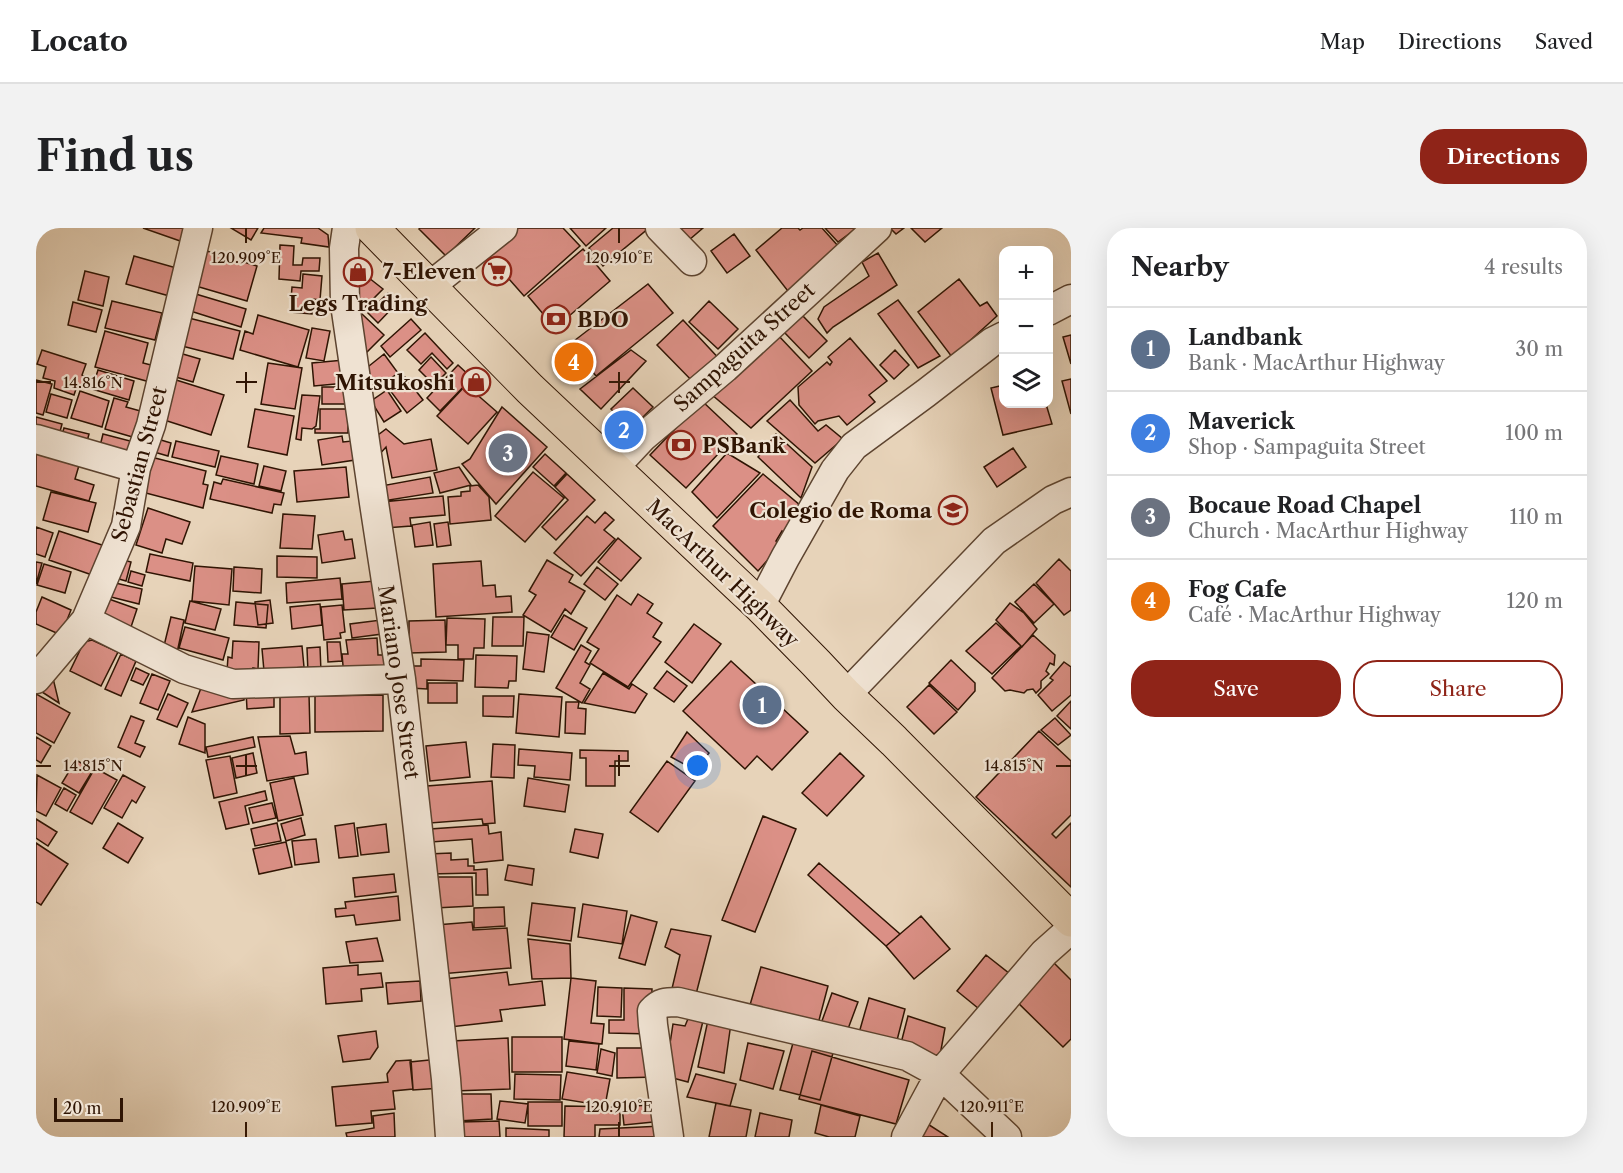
<!DOCTYPE html>
<html lang="en">
<head>
<meta charset="utf-8">
<style>
  :root { --surface:#fff; --page:#f2f2f2; --text:#202124; --muted:#757577; --line:#e0e0e0; --accent:#8f2418 }
  body { margin:0; font-family:"Libre Caslon Text",serif; background:var(--page); color:var(--text) }
  .controls { position:absolute; right:18px; top:18px; display:grid; overflow:hidden; border-radius:12px; box-shadow:0 6px 24px #0002 }
  .controls button { width:54px; height:54px; display:grid; place-items:center; padding:0; border:0; border-bottom:2px solid var(--line); background:var(--surface); color:var(--text); font:30px sans-serif }
  .scale { position:absolute; left:18px; bottom:15px; width:69px; box-sizing:border-box; padding-left:6px; border:3px solid #2f1403; border-top:0; font-size:16px; line-height:21px; white-space:nowrap; color:#2f1403; -webkit-text-stroke:4px #efe2d2; paint-order:stroke }
  .you { position:absolute; left:662px; top:538px; width:21px; height:21px; margin:-15px; border:4px solid #fff; border-radius:50%; background:#1a73e8; box-shadow:0 0 0 9px #1a73e833 }
  .badge { display:grid; place-items:center; width:39px; height:39px; border-radius:50%; background:var(--accent); color:#fff; font-size:20px; font-weight:700 }
  .pin { position:absolute; translate:-50% -50%; border:3px solid #fff; box-shadow:0 2px 6px #0006 }
  .list { margin:0; padding:0; list-style:none }
  h2 { display:flex; justify-content:space-between; align-items:center; height:78px; margin:0; padding:0 24px; font-size:26px }
  h2 small { font-size:20px; font-weight:400; color:var(--muted) }
  .list li { display:grid; grid-template-columns:39px 1fr auto; gap:18px; align-items:center; box-sizing:border-box; height:84px; padding:0 24px; border-top:2px solid var(--line) }
  .list b { display:block; font-size:22px; white-space:nowrap }
  .list p { margin:0; font-size:20px; white-space:nowrap; color:var(--muted) }
  .list em { font-size:20px; font-style:normal; color:var(--muted) }
  .actions { display:flex; gap:12px; padding:18px 24px }
  .actions a { flex:1; padding:14px 0; border:2px solid var(--accent); border-radius:24px; text-align:center; font-size:21px; color:var(--accent) }
  .actions .main { background:var(--accent); color:#fff }
  .icon { flex:none; width:33px; height:33px; fill:none; stroke:currentColor; stroke-width:2; stroke-linecap:round; stroke-linejoin:round }
  .map { position:relative; flex:none; width:1035px; height:909px; overflow:hidden; border-radius:24px }
  header { display:flex; align-items:center; gap:36px; box-sizing:border-box; height:84px; padding:0 30px; background:var(--surface); border-bottom:2px solid var(--line) }
  header strong { font-size:28px }
  nav { display:flex; gap:33px; margin-inline-start:auto; font-size:21px }
  .intro { display:flex; align-items:center; justify-content:space-between; box-sizing:border-box; height:144px; padding:0 36px }
  h1 { margin:0; font-size:42px }
  .button { padding:15px 27px; border-radius:24px; background:var(--accent); color:#fff; font-size:21px; font-weight:700 }
  main { display:flex; gap:36px; padding:0 36px }
  aside { flex:1; background:var(--surface); border-radius:24px; box-shadow:0 6px 24px #0002 }
  .map>svg:first-child { display:block }
  .building { fill:#db9086; stroke:#2f1403; stroke-width:1.5 }
  .lines { fill:none; stroke-linecap:round; stroke-linejoin:round }
  .minor-casing { stroke:#5d4430; stroke-width:31 }
  .highway-casing { stroke:#2f1403; stroke-width:35 }
  .minor { stroke:#efe2d2; stroke-width:28 }
  .highway { stroke:#e7d3b9; stroke-width:33 }
  .ticks { fill:none; stroke:#2f1403; stroke-width:2 }
  .labels { text-anchor:middle; dominant-baseline:central; stroke-width:4.5; stroke-linejoin:round; paint-order:stroke }
  .poi-label { font-size:21px; font-weight:bold; fill:#2f1403; stroke:#efe2d2; text-anchor:end }
  .street-label { font-size:21px; fill:#2f1403; stroke:#efe2d2 }
  .ticks-label { font-size:15px; text-anchor:middle; fill:#2f1403; stroke:#efe2d2; stroke-width:4.5; stroke-linejoin:round; paint-order:stroke }
</style>
</head>
<body>
<header>
<strong>Locato</strong>
<nav><a>Map</a><a>Directions</a><a>Saved</a></nav>
</header>
<div class="intro"><h1>Find us</h1><a class="button">Directions</a></div>
<main>
<div class="map">
<svg width="1035" height="909" viewBox="0 0 1035 909">
  <rect width="100%" height="100%" fill="#e7d3b9"/>
  <filter id="stains"><feTurbulence type="fractalNoise" baseFrequency=".00333" numOctaves="4"/><feColorMatrix values="0 0 0 0 .2 0 0 0 0 .09 0 0 0 0 .02 0 0 0 .5 -.17"/></filter>
  <radialGradient id="worn" r=".72"><stop offset=".6" stop-color="#630" stop-opacity="0"/><stop offset="1" stop-color="#630" stop-opacity=".3"/></radialGradient>
  <path class="building" d="M107,0H152L147,14Z
    M195,0H222L215,12Z
    M228,0H282L292,7L293,19L265,15L266,10L225,5Z
    M384,0H439L410,28L383,1Z
    M482,0H527L544,18L488,68L452,27Z
    M534,0H570L550,18Z
    M577,0H613L567,38L553,20Z
    M641,0H667L653,12Z
    M746,0H762L764,2L767,0H786L811,28L762,76L720,22Z
    M789,0H821L802,14Z
    M854,0H868L860,6Z
    M875,0H906L889,14Z
    M698,6L714,28L691,45L675,23Z
    M244,17L258,18L257,37H266L267,30H284L283,43H265L264,53L243,51Z
    M164,21L221,38L211,73L153,56Z
    M547,21L574,53L519,100L492,68Z
    M842,25L861,57L797,99L791,105L782,91L788,79L833,48L826,34Z
    M98,28L144,41L137,69L90,56Z
    M314,35L347,61L317,91Z
    M49,43L73,49L67,78L42,72Z
    M267,46L286,48L284,72L277,71L276,86L254,84L256,59L266,60Z
    M923,51L944,78L951,74L961,88L916,129L882,84Z
    M612,56L637,85L560,148L534,116Z
    M153,64L210,81L205,99L148,81Z
    M352,65L362,74L342,95L332,85Z
    M862,72L904,128L882,140L842,86Z
    M76,73L126,85L119,112L69,100Z
    M673,73L702,101L682,121L653,94Z
    M37,74L66,82L60,104L32,97Z
    M326,86L348,107L328,127L320,91Z
    M222,87L273,102L262,139L204,122L209,103L217,106Z
    M766,87L791,113L773,130L748,104Z
    M145,88L204,103L197,131L138,116Z
    M375,91L385,102L354,129L345,118Z
    M647,92L688,136L663,160L621,117Z
    M276,100L294,103L288,133L270,130Z
    M69,103L112,115L107,135L119,138L114,154L59,139Z
    M389,105L417,135L411,141L396,125L385,136L371,122Z
    M740,105L776,143L715,200L675,166Z
    M1035,107V136L1027,109Z
    M814,110L851,153L833,167L839,174L811,197L803,188L782,193L779,196L763,177L762,159L791,134L794,137L796,134L792,129Z
    M6,122L50,136L46,147L54,150L51,161L41,158L38,167L18,160L19,153L7,150L10,139L1,136Z
    M595,122L610,133L565,181L544,161Z
    M859,122L873,137L858,151L844,137Z
    M140,124L164,131L157,154L133,147Z
    M348,126L362,145L339,162L334,155L336,152L328,142Z
    M395,129L410,145L398,157L383,142Z
    M308,132L310,155L278,158L276,135Z
    M232,135L266,140L259,181L225,176Z
    M422,137L436,150L404,183L391,170Z
    M62,142L98,153L93,172L56,161Z
    M369,149L387,172L371,185L353,161Z
    M137,151L188,167L175,207L125,191Z
    M1035,151V186L1026,153Z
    M0,152L16,156L7,187L0,185Z
    M430,157L461,184L432,216L401,188Z
    M968,157V176H1010L1016,196L967,207L955,160Z
    M286,159H310V176H286Z
    M597,160L617,179L595,201L575,181Z
    M351,162L365,183L348,194L335,173Z
    M44,163L73,173L66,199L35,190Z
    M15,166L36,172L31,190L10,184Z
    M266,167L284,168L280,198L276,201L266,200L265,212L260,211Z
    M78,170L92,174L90,179L108,184L100,210L69,201Z
    M754,172L782,203L790,197L807,211L779,235L731,193Z
    M666,173L701,206L650,260L614,227Z
    M466,179L511,219L460,276L426,236L434,231Z
    M219,181L258,188L251,227L212,219Z
    M284,181H312V205H279V201H284Z
    M0,189L26,196L21,215L0,209Z
    M28,200L53,206L49,221L24,214Z
    M350,201L368,216L395,211L401,242L356,250L350,219L341,229L338,210Z
    M67,206L98,214L93,234L62,226Z
    M740,206L776,239L765,270L722,229Z
    M306,208L307,214L316,213L319,232L286,237L282,212Z
    M115,209L135,215L132,228L111,222Z
    M140,213L183,223L179,239L136,229Z
    M977,220L990,239L961,259L948,239Z
    M0,221L44,234L39,251L58,257L53,273L0,258Z
    M691,225L724,245L681,290L656,264Z
    M509,226L530,245L518,258L497,239Z
    M185,228L222,236L218,256L180,247Z
    M115,229L170,243L167,256L172,257L167,280L106,264Z
    M228,238L250,243L245,263L223,258Z
    M310,239L313,269L261,274L258,243Z
    M423,239L435,257L404,265L398,245Z
    M497,244L528,270L489,314L459,288Z
    M531,246L559,272L520,312L506,299L532,272L519,259Z
    M727,246L765,278L749,306L746,303L740,313L743,319L722,343L677,298Z
    M394,249L397,265L347,273L345,258Z
    M187,251L248,265L245,277L238,276L236,285L174,271L178,254L185,256Z
    M442,257L453,269L455,292L414,296L412,269L425,268V264L434,263V258Z
    M15,264L60,275L52,304L7,292Z
    M407,268L409,287L374,290L375,298L349,300L346,274Z
    M112,280L154,294L146,316L130,311L126,325L100,317Z
    M569,284L578,292L568,302L579,311L545,348L518,325L551,288L559,295Z
    M247,286L279,288L276,321L244,320Z
    M394,294L397,317L379,319L376,297Z
    M412,294L415,317L401,319L398,296Z
    M0,299L17,305L9,329L0,326Z
    M23,303L69,318L59,348L13,332Z
    M307,303L309,312L316,311L319,330L286,335L282,307Z
    M582,310L605,330L585,353L562,334Z
    M114,326L157,335L154,353L110,344Z
    M241,328L281,329V350L241,349Z
    M80,330L95,334L90,353L76,349Z
    M1023,331L1035,343V382L1028,387L1000,355Z
    M511,332L537,347L533,354L549,363L535,386L529,381L515,404L487,387L500,367L493,363Z
    M445,333L447,358L459,357L460,369L475,368L476,384L400,389L397,336Z
    M0,334L6,335L0,356Z
    M8,336L35,344L29,365L1,357Z
    M159,338L196,341L193,377L156,373Z
    M198,339L226,341L225,365L197,363Z
    M561,339L582,356L569,372L548,356Z
    M95,343L109,347L106,358L92,354Z
    M304,350L306,371L251,375L250,355Z
    M339,353L341,380L308,382L306,356Z
    M75,354L106,361L103,376L71,368Z
    M998,356L1018,376L998,395L979,374Z
    M602,366L617,376L611,385L626,395L617,409L625,414L592,459L554,435L563,421L551,414L581,367L595,377Z
    M6,369L35,382L25,407L0,396V384Z
    M70,370L101,381L94,402L62,391Z
    M234,372L237,395L222,397L219,374Z
    M154,373L185,381L179,402L149,395Z
    M200,374L232,377L230,400L198,397Z
    M974,375L988,385L1001,401L986,419L960,392Z
    M284,376L286,397L256,401L254,379Z
    M306,377L309,404L304,405L305,410L288,412L285,379Z
    M528,387L551,400L538,422L515,409Z
    M135,389L148,392L141,425L127,422Z
    M457,389H488L487,418H456Z
    M411,390L449,391L448,420H438L437,431H422V417H410Z
    M345,392L346,406L316,410L314,396Z
    M409,392L410,424L373,425V393Z
    M960,395L985,418L956,446L930,423Z
    M658,396L685,416L656,455L629,434Z
    M149,399L193,410L187,432L143,420Z
    M491,404L513,407L508,444L487,441Z
    M997,407L1019,427L1018,437L1014,435L1010,443L1013,446L1005,453V460L1000,465L997,461L991,462L988,465L974,462L969,463L956,450Z
    M341,410L342,427H349L350,446L308,449L306,426H312L310,412Z
    M56,412L82,424L65,458L34,443L48,414Z
    M197,413L223,414L222,441L217,440V444L191,443L192,429L196,430Z
    M291,414H304L306,433L292,434Z
    M545,417L555,423L549,434L554,437L544,455L554,461L546,475L520,460Z
    M266,418L268,439L228,443L226,421Z
    M284,419L285,444L272,445L271,420Z
    M85,426L100,433L85,468L69,461Z
    M440,427L481,428L480,453H473L472,460L439,459Z
    M385,431L428,432L427,453L391,452V461L374,460V438H385Z
    M915,432L939,455V463L922,482L893,455Z
    M695,433L772,504L736,542L721,528L709,541L647,483Z
    M1028,434L1035,439V467L1016,483L1002,467L1017,452L1014,450Z
    M100,440L113,446L107,457L95,452Z
    M631,443L651,458L638,474L618,460Z
    M567,445L593,461L596,456L611,466L599,485L548,475Z
    M16,446L23,475L3,462Z
    M116,446L134,453L122,482L104,475Z
    M392,455H421V475H392Z
    M893,457L921,484L898,506L871,479Z
    M165,460H208V472L156,484Z
    M238,461V479L211,481L210,463Z
    M0,466L34,485L18,515L0,505Z
    M132,466L152,475L141,499L121,491Z
    M244,466H273L274,505L244,506Z
    M483,466L526,469L523,509L480,505Z
    M347,467V503L279,504V468Z
    M447,468H478L477,489L447,488Z
    M1035,473V501L1021,488Z
    M530,474H543L542,480L550,481L549,506L529,505Z
    M95,488L108,493L99,515L109,519L104,529L82,519Z
    M152,489L169,496V525L143,516Z
    M1019,490L1035,507L1022,517L1005,502Z
    M1003,503L1035,533V587L1016,606L1020,610L1035,595V659L940,569Z
    M651,504L673,525L659,542L635,529Z
    M254,508L259,526L270,524L272,546L231,553L222,509Z
    M0,509L15,518L5,535L0,532Z
    M217,509L219,519L172,529L170,519Z
    M430,514L434,549L394,553L390,518Z
    M457,516L479,517L478,550L455,549Z
    M483,521L536,525L534,552L498,549L499,538L482,537Z
    M544,522L592,523V533H579V558H550V530H544Z
    M217,525L221,545L200,550L196,530Z
    M804,525L828,548L791,588L766,565Z
    M194,528L201,565L178,570L170,532Z
    M40,532L57,542L43,565L26,555Z
    M631,533L659,553L622,604L594,584Z
    M59,540L81,552L56,596L34,584Z
    M1,547L25,560L10,588L0,583Z
    M87,547L109,559L100,575L96,572L86,590L68,580Z
    M258,550L267,587L242,593L234,555Z
    M492,550L533,557L529,584L488,578Z
    M456,553L459,595L447,596L446,591L394,595L391,558Z
    M28,560L40,567L31,583L19,576Z
    M229,563L231,572L209,578L213,596L190,601L183,574Z
    M236,575L240,590L217,595L213,580Z
    M727,588L760,601L719,704L686,692Z
    M265,590L269,607L250,613L245,596Z
    M0,591L21,604L12,618L0,610Z
    M82,595L107,610L92,635L67,620Z
    M241,595L245,613L219,618L215,601Z
    M318,595L322,628L303,630L299,598Z
    M350,596L353,624L325,627L321,600Z
    M452,597L453,606L465,604L467,632L438,635L436,611L395,614L394,601Z
    M539,601L567,606L562,630L534,624Z
    M280,611L283,634L259,637L256,613Z
    M250,614L256,639L223,646L217,621Z
    M0,615L32,636L5,677L0,674Z
    M415,625V632L432,631V638H438V642L451,641L452,667H440V645L392,646V626Z
    M783,635L864,706L850,718L772,647Z
    M472,637L498,641L496,657L469,652Z
    M358,646L360,664L319,669L317,650Z
    M395,649H436L437,678L399,680Z
    M362,668L364,692L320,697L318,687L300,689L299,681L310,680L309,674Z
    M496,675L539,680L535,713L492,707Z
    M547,676L591,683L586,716L542,709Z
    M468,679L469,698L438,700V680Z
    M595,687L621,694L609,737L583,730Z
    M885,688L914,721L878,751L850,718Z
    M436,694L437,702L471,700L475,740L404,746L400,697Z
    M635,701L675,708L658,774L634,769L644,727L629,719Z
    M341,710L347,733L314,735L310,714Z
    M492,711L534,716L535,750L496,751Z
    M950,727L983,753L953,789L921,763Z
    M1014,731L1035,752V811L1027,819L976,769Z
    M322,737V747L345,745L347,759L325,761L326,773L290,776L287,740Z
    M725,739L792,758L782,796L714,777Z
    M471,744L473,757L506,753L509,777L464,782L466,793L414,799L409,751Z
    M535,750L560,753L555,795L568,796L566,816L528,811Z
    M384,753L385,773L352,776L350,755Z
    M562,759L586,760L585,789L561,788Z
    M588,760L616,761L615,806L573,805V792H588Z
    M796,765L822,774L809,809L782,804Z
    M833,770L869,781L857,828L819,819Z
    M654,786L668,789L652,854L629,848L637,796L649,798Z
    M872,788L909,800L903,833L863,823Z
    M672,792L695,795L688,845L662,839Z
    M340,803L342,819L334,831L307,834L302,808Z
    M476,809H526V844H476Z
    M472,810L474,861L418,863L416,813Z
    M533,813L563,816L560,842L530,838Z
    M712,815L748,823L737,861L704,852Z
    M757,815L797,825L784,872L744,862Z
    M581,820H620V849L581,850Z
    M565,821L579,825L576,848L561,845Z
    M776,823L873,852L860,896L763,871Z
    M403,831L406,860L377,862L374,834Z
    M375,832L377,861L357,863L359,881L335,883L336,895L300,898L296,859L352,854L351,846L360,833Z
    M531,844L574,851L569,878L526,871Z
    M479,846L525,847L524,872L478,871Z
    M660,846L700,856L694,878L651,869Z
    M420,866H455L456,891L422,893Z
    M464,873L492,876L489,895L461,891Z
    M492,874H526V898H492Z
    M680,875L715,882L710,909H673Z
    M625,876L627,893L588,897L586,879Z
    M785,877L824,888L819,909H793L779,905Z
    M529,878L584,879V897H559V909H528Z
    M358,885L359,909H311L310,905L338,900L337,888Z
    M724,885L756,892L753,909H719Z
    M463,893L464,909H425V894Z
    M887,893L912,909H877Z
    M626,898L628,909H563L564,901Z
    M470,900L513,902V909H470Z"/>
  <g class="lines">
    <g class="minor-casing">
      <path id="minor" d="M311,0L308,20L309,76L338,275L365,451L410,851L414,909
        M624,0L656,33
        M394,58L467,0
        M1012,83L1035,71
        M0,211L100,240
        M577,241L607,209L689,140L841,0
        M724,378L749,330L799,242L818,218L890,165L956,114L968,108
        M50,392L148,441L197,456L365,451
        M0,451L50,392L90,298L100,240L115,197L162,0
        M810,467L958,313L1017,272L1035,264
        M633,909L617,797L616,783C624,774 630,774 642,774L871,828L904,846L971,909
        M870,909L904,846L1008,725L1035,701"/>
    </g>
    <g class="highway-casing">
      <path id="highway" d="M336,0L494,161L724,378L780,435L810,467L858,513L1035,692"/>
    </g>
    <use href="#minor" class="minor"/>
    <use href="#highway" class="highway"/>
  </g>
  <path class="ticks" d="M210,0V15M583,0V15M210,144V165M583,144V165M0,154H15M200,154H221M573,154H594M210,527V548M583,527V548M0,538H15M200,538H221M573,538H594M1020,538H1035M210,894V909M583,894V909M956,894V909"/>
  <defs>
    <g id="supermarket-ring" transform="scale(1.5)"><circle r="9.5" fill="#efe2d2" stroke="#8f2418" stroke-width="1.5"/><path d="M-6-5.5h2.5l.6 2H6L4.5 2H-2.5L-4.4-4H-6ZM-1.5 3.2a1.3 1.3 0 1 0 .1 0ZM3 3.2a1.3 1.3 0 1 0 .1 0Z" fill="#8f2418"/></g>
    <g id="shop-ring" transform="scale(1.5)"><circle r="9.5" fill="#efe2d2" stroke="#8f2418" stroke-width="1.5"/><path d="M-5-2.5h2.3a2.7 3.5 0 0 1 5.4 0H5L5.5 6h-11ZM-1.5-2.5h3a1.5 2.3 0 0 0-3 0Z" fill="#8f2418"/></g>
    <g id="bank-ring" transform="scale(1.5)"><circle r="9.5" fill="#efe2d2" stroke="#8f2418" stroke-width="1.5"/><path d="M-6-4H6V4H-6ZM0-2.3a2.3 2.3 0 1 0 0 4.6a2.3 2.3 0 1 0 0-4.6Z" fill="#8f2418"/></g>
    <g id="university-ring" transform="scale(1.5)"><circle r="9.5" fill="#efe2d2" stroke="#8f2418" stroke-width="1.5"/><path d="M0-5L7-2L0 1L-7-2ZM-4 1L0 2.5L4 1V4Q0 6-4 4Z" fill="#8f2418"/></g>
  </defs>
  <g fill-rule="evenodd">
    <use href="#supermarket-ring" x="461" y="43"/>
    <use href="#shop-ring" x="322" y="44"/>
    <use href="#bank-ring" x="520" y="91"/>
    <use href="#shop-ring" x="440" y="154"/>
    <use href="#bank-ring" x="645" y="217"/>
    <use href="#university-ring" x="917" y="282"/>
  </g>
  <g class="labels">
    <g class="poi-label">
      <text x="440" y="43">7-Eleven</text>
      <text x="322" y="75" text-anchor="middle">Legs Trading</text>
      <text x="541" y="91" text-anchor="start">BDO</text>
      <text x="419" y="154">Mitsukoshi</text>
      <text x="666" y="217" text-anchor="start">PSBank</text>
      <text x="896" y="282">Colegio de Roma</text>
    </g>
    <g class="street-label">
      <text transform="translate(708 119) rotate(-42)">Sampaguita Street</text>
      <text transform="translate(103 236) rotate(-75)">Sebastian Street</text>
      <text transform="translate(687 345) rotate(44)">MacArthur Highway</text>
      <text transform="translate(363 454) rotate(82)">Mariano Jose Street</text>
    </g>
  </g>
  <g class="ticks-label">
    <text x="210" y="35">120.909°E</text>
    <text x="583" y="35">120.910°E</text>
    <text x="57" y="160">14.816°N</text>
    <text x="57" y="543">14.815°N</text>
    <text x="978" y="543">14.815°N</text>
    <text x="210" y="884">120.909°E</text>
    <text x="583" y="884">120.910°E</text>
    <text x="956" y="884">120.911°E</text>
  </g>
  <rect width="100%" height="100%" filter="url(#stains)"/>
  <rect width="100%" height="100%" fill="url(#worn)"/>
</svg>
<div class="controls">
<button>+</button>
<button>−</button>
<button><svg class="icon" aria-label="layers" viewBox="0 0 24 24"><path d="M12 4l9 5-9 5-9-5zM3 14l9 5 9-5"/></svg></button>
</div>
<div class="scale">20 m</div>
<div class="you"></div>
<div class="pin badge" style="left:726px;top:477px;background:#5c6f8a">1</div>
<div class="pin badge" style="left:588px;top:202px;background:#3f7fe0">2</div>
<div class="pin badge" style="left:472px;top:225px;background:#6b7280">3</div>
<div class="pin badge" style="left:538px;top:134px;background:#e8710a">4</div>
</div>
<aside>
<h2>Nearby<small>4 results</small></h2>
<ul class="list">
<li><span class="badge" style="background:#5c6f8a">1</span><div><b>Landbank</b><p>Bank · MacArthur Highway</p></div><em>30 m</em></li>
<li><span class="badge" style="background:#3f7fe0">2</span><div><b>Maverick</b><p>Shop · Sampaguita Street</p></div><em>100 m</em></li>
<li><span class="badge" style="background:#6b7280">3</span><div><b>Bocaue Road Chapel</b><p>Church · MacArthur Highway</p></div><em>110 m</em></li>
<li><span class="badge" style="background:#e8710a">4</span><div><b>Fog Cafe</b><p>Café · MacArthur Highway</p></div><em>120 m</em></li>
</ul>
<div class="actions"><a class="main">Save</a><a>Share</a></div>
</aside>
</main>
</body>
</html>
